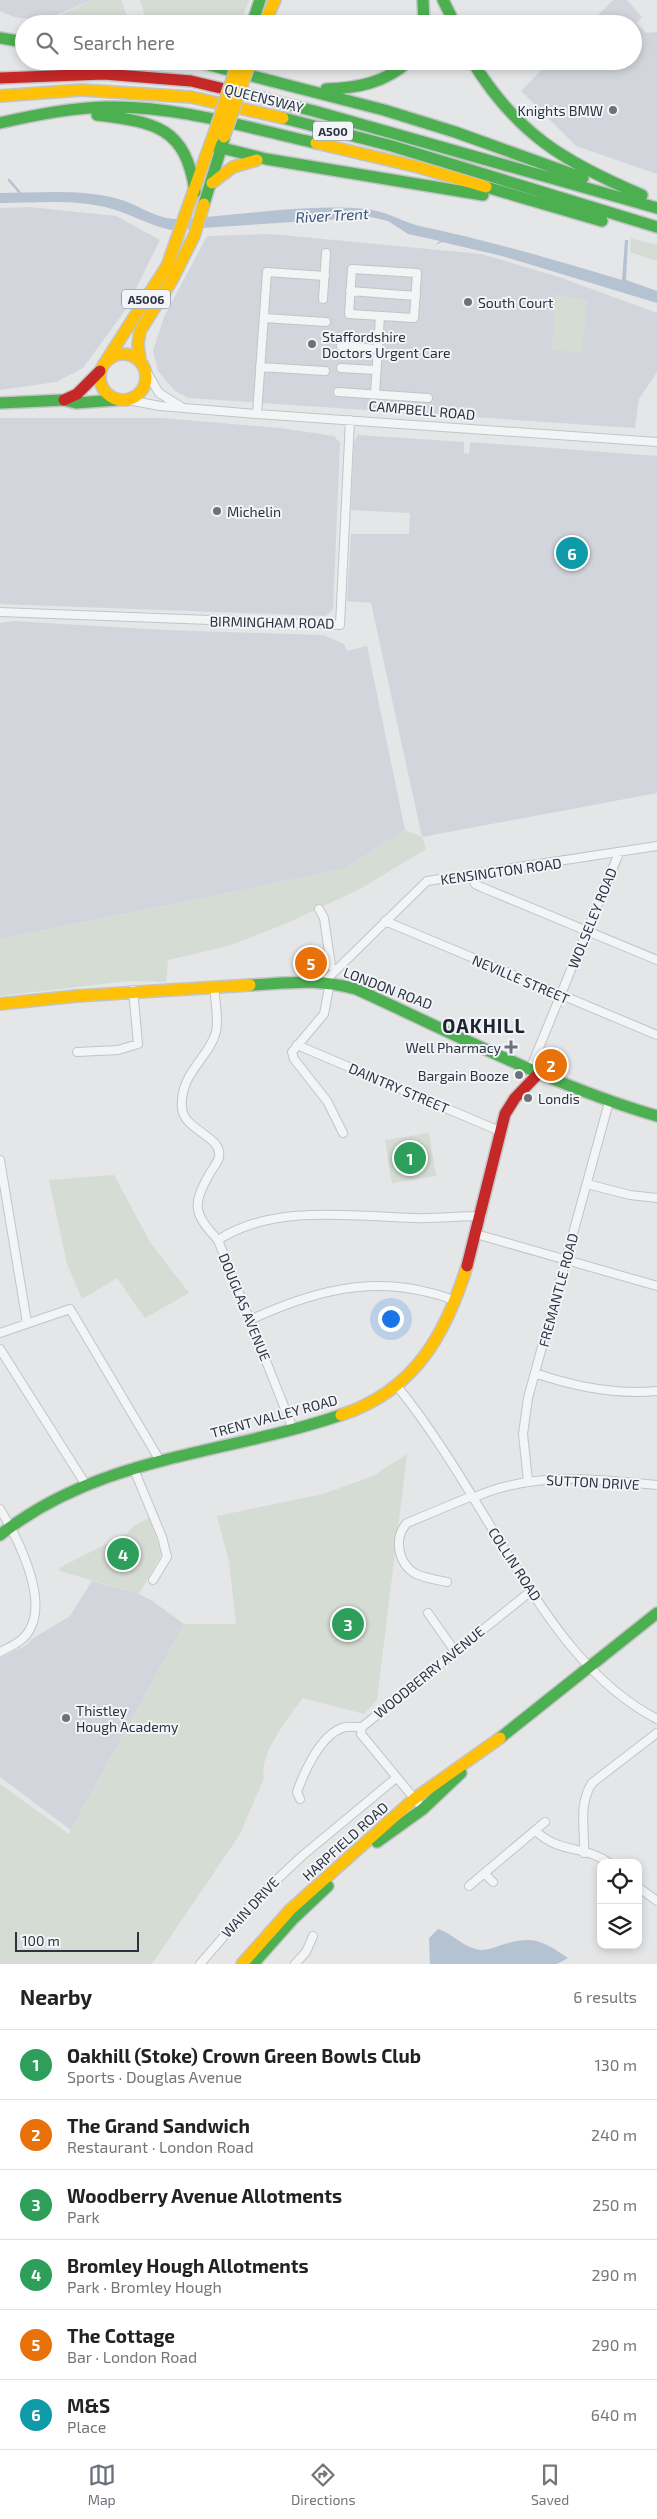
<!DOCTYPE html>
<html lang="en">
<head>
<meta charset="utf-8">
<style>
  :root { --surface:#fff; --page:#f6f6f6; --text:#222; --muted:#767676; --line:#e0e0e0; --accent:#6c727b }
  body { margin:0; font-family:"Exo 2",sans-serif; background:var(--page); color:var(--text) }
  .controls { position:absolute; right:15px; bottom:15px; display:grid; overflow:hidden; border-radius:10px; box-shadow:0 2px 8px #0003 }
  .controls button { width:45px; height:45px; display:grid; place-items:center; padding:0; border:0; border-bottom:1px solid var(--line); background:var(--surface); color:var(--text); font:25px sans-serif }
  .scale { position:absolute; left:15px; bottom:12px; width:124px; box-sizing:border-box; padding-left:5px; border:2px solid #2b3341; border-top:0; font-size:14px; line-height:18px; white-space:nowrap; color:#2b3341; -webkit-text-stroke:4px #f2f4f7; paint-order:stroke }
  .you { position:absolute; left:390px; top:1318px; width:18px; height:18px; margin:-12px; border:4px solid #fff; border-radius:50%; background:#1a73e8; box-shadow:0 0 0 8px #1a73e833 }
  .badge { display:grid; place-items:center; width:32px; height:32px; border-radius:50%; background:var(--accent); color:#fff; font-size:16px; font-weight:700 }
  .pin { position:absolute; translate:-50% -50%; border:2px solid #fff; box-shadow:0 1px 5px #0006 }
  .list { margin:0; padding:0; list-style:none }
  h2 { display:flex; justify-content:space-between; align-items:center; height:65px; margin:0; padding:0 20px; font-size:21px }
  h2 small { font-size:16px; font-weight:400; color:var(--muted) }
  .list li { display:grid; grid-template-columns:32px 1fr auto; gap:15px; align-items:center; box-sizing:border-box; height:70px; padding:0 20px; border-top:1px solid var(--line) }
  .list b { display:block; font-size:19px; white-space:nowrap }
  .list p { margin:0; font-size:16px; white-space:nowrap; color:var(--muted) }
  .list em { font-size:16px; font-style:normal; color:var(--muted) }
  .icon { flex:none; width:28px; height:28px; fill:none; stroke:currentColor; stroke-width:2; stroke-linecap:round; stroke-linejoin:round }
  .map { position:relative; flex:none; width:657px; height:1964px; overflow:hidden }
  .search { position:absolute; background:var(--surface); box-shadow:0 2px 8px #0003; left:15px; right:15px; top:15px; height:55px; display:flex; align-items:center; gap:12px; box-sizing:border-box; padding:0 18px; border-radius:28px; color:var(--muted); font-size:19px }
  .sheet { height:485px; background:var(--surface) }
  nav { display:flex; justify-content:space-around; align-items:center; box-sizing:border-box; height:70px; border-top:1px solid var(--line); background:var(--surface); font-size:14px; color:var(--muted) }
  nav a { display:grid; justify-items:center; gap:2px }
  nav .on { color:var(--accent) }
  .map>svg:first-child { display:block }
  .built { fill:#d2d5db }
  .green { fill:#d5dcd4 }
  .water { fill:#b4c2d2 }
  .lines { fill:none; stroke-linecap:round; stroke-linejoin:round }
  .stream { stroke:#b4c2d2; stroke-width:2.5 }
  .street-casing { stroke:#c2c4c6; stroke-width:10 }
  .fast-casing { stroke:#c2c4c6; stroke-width:14 }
  .slow-casing { stroke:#c2c4c6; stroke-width:14 }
  .jam-casing { stroke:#c2c4c6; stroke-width:14 }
  .street { stroke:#f3f4f5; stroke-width:8 }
  .fast { stroke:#4caf50; stroke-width:11 }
  .slow { stroke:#ffc107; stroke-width:11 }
  .jam { stroke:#c62828; stroke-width:11 }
  .slow-bridge-casing { stroke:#c0c3c6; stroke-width:14; stroke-linecap:butt }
  .slow-bridge { stroke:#ffc107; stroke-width:11 }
  .poi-dot { fill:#6c727b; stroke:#f2f4f7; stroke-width:2 }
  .labels { text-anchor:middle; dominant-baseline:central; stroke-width:4; stroke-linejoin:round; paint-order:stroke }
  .shield { fill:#f2f4f7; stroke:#676d78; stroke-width:1 }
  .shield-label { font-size:12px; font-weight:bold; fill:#2b3341 }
  .street-label { font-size:14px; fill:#2b3341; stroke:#f2f4f7 }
  .poi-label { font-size:14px; fill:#2b3341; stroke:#f2f4f7; text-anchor:start }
  .water-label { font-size:15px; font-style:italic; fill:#375274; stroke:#f2f4f7 }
  .district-label { font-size:19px; font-weight:bold; letter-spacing:1px; fill:#1d2432; stroke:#f2f4f7 }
</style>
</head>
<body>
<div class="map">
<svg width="657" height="1964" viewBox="0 0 657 1964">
  <rect width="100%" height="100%" fill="#e4e6e8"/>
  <path class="built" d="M0,0H92L47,19L16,18L0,11Z
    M613,0H627L642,17L637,23L646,33L657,32V174L576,146L521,91L550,61H633V24H589Z
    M29,207L116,216L160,240L126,309L83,368L56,382L0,390V208Z
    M271,234L481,254L559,277L657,313V372L639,399L635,428L188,398L175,391L158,371L153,351L164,317L207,236Z
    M0,418H162L280,428L334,436L340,443L333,609L326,616L0,604Z
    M358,435L464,442V453L469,454L470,442L657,456V793L422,837L371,603L347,601L351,534H409L410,513L351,510L354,442Z
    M13,621L164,630L323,635L344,644L347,651L367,646L405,830L344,869L0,939V623Z
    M92,1581L139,1594L151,1600L184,1624L71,1830L0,1777V1658L25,1646L32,1639L70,1616Z"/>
  <path class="green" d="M92,0H121L130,24H41Z
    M140,0H249L240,24H130L141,20L144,13Z
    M631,238L657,245V261L630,252Z
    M555,294L587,300L582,353L552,350Z
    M405,830L422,837L426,849L360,889L285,924L228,946L168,960L166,982L129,981L0,996V939L344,869Z
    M429,1133L436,1176L392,1183L385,1140Z
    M114,1175L150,1242L189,1293L145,1318L117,1278L82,1299L67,1264L49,1180Z
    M407,1454L377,1700L364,1714L303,1698C290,1715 258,1755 264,1778L240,1834L152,1964H0V1784L69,1834L184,1624H236L229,1562L217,1516L323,1494L373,1476Z
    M149,1518L161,1551L160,1557L139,1594L60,1571L59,1568L126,1534L135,1525Z"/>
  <path class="water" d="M0,193C38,193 78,189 115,198C136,203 152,217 173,219C237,217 302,203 366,209C390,212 401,222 424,227C490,241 556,260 622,280L625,240H628L626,280L657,291V303L502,256L442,242L435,245L440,241L408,234L388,221L371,217L171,230C147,225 128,212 105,207C71,199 34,203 0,203Z
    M438,1929C454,1934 464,1949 482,1950C489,1950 498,1946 505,1944C534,1935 544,1942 568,1958L557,1964H430L429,1938Z"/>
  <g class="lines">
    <path class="stream" d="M9,180L20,193"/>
    <g class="street-casing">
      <path id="street" d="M352,269L417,273L414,318L349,314Z
        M350,291L416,296
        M323,299L326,253
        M264,318L326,322
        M341,346L378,349
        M260,367L325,371
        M341,368L376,370
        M145,369L159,393L180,406
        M338,392L428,398
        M375,394L380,316
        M128,400L160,406L257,414L657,442
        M257,414L267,272L325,276
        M0,612L340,625L350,420
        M472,875L475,884L481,887L657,960
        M319,909L324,918L331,966L335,970
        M385,921L657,1035
        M324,982L427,881L657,846
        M330,982L324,1014L292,1052L294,1059L327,1101L343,1133
        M214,986C215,1000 219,1018 216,1032C209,1058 179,1074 182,1108C184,1131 223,1136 219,1157C218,1162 213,1168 210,1173C192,1205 193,1213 218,1240
        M297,1045L502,1132
        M77,1052L118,1050L138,1044L133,990
        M531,1067L619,853
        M0,1160L27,1323
        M587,1184L630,1195L657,1198
        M476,1234L657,1286
        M250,1320C304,1295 359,1278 418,1290C431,1293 443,1295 455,1301
        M0,1333L70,1309L159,1459
        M0,1349L86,1485
        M535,1373C575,1387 614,1395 657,1391
        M397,1386C440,1439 474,1500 510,1558C549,1620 590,1684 657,1719
        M293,1429L218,1240C273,1204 351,1216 413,1218C436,1219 459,1216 482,1216
        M133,1467L162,1537L167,1557L153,1580
        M528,1481L523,1434L528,1398L609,1102
        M473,1498C532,1471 594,1479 657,1485
        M0,1509C17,1537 48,1597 30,1629C24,1641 12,1646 0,1652
        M447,1582C437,1580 425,1578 416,1574C398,1564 393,1538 407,1523L472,1496
        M428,1613L454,1650
        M300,1799L297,1792C304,1772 320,1736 342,1728C347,1726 356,1727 362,1727
        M423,1809L361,1734L362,1727L531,1591
        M536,1831C559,1854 586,1845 609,1863
        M584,1853C585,1828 578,1805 592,1783L657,1733
        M485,1874L493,1882
        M469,1886L545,1822
        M638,1887L657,1901
        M200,1964L256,1899L302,1856L396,1778
        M295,1964L306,1952L313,1936"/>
    </g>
    <g class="fast-casing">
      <path id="fast" d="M423,0L424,24
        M443,0L455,24
        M252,24L260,0
        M0,38L24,42
        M194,61L384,110L455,132L583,178
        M472,61C517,134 564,162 642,195
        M326,89C358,88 385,83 409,61
        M254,96L314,111L657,208
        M97,115C155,122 186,127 195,192
        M283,118L392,146L657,227
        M0,123C34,115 70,108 105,107C176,105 248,128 316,143
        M210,145L266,159L483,195
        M486,187L602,221
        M204,204L224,139
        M0,403L64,400L76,403L116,400
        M250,985C290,983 316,978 356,989C455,1034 553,1086 657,1116
        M0,1535C101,1455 224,1455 341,1415
        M500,1738L657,1613
        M377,1842L423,1809L461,1773
        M253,1964L292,1920L328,1886"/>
    </g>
    <g class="slow-casing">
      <path id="slow" d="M264,24L275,0
        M0,96L82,90L191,97L283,118
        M316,143L418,167L486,187
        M212,183L233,167L257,160
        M100 377a23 23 0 1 1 46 0a23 23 0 1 1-46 0Z
        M106,361L167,266L213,136
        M140,361L138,344L140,331L172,280L194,236L204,204
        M0,1004L77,996L250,985
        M341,1415C414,1391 445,1336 467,1266
        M242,1964L290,1910L414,1799L500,1738"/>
    </g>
    <g class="jam-casing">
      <path id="jam" d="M0,78L104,74L191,81L254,96
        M64,400L77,394L100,371
        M467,1266L505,1114L515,1098L539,1073"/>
    </g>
    <use href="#street" class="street"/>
    <use href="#fast" class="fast"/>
    <use href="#slow" class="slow"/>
    <use href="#jam" class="jam"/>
    <g class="slow-bridge-casing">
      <path id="slow-bridge" d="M214,134L238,62
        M224,137L249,65"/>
    </g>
    <use href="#slow-bridge" class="slow-bridge"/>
  </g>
  <g class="poi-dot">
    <circle cx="613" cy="110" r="5"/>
    <circle cx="468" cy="302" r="5"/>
    <circle cx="312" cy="344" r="5"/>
    <circle cx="217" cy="511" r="5"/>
    <path d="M508.5 1039.5h5v5h5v5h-5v5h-5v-5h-5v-5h5z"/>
    <circle cx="519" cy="1075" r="5"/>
    <circle cx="528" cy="1098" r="5"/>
    <circle cx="66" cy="1718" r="5"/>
  </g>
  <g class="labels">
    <g class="shield">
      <rect x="313" y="121.5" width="40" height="19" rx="4"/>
      <rect x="122" y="289.5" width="48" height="19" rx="4"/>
    </g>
    <g class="shield-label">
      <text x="333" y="131">A500</text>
      <text x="146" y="299">A5006</text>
    </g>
    <g class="street-label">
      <text transform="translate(264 98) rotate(14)">QUEENSWAY</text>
      <text transform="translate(422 410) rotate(5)">CAMPBELL ROAD</text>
      <text transform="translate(272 622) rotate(1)">BIRMINGHAM ROAD</text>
      <text transform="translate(501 871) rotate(-8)">KENSINGTON ROAD</text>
      <text transform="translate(592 918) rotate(-68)">WOLSELEY ROAD</text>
      <text transform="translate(521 979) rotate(23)">NEVILLE STREET</text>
      <text transform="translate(388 988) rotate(21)">LONDON ROAD</text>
      <text transform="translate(399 1088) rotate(23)">DAINTRY STREET</text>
      <text transform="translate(558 1290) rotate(-75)">FREMANTLE ROAD</text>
      <text transform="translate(245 1307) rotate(68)">DOUGLAS AVENUE</text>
      <text transform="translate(274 1416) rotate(-15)">TRENT VALLEY ROAD</text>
      <text transform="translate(593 1482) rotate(3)">SUTTON DRIVE</text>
      <text transform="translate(515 1564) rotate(57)">COLLIN ROAD</text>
      <text transform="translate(429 1672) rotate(-39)">WOODBERRY AVENUE</text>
      <text transform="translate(345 1841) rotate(-42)">HARPFIELD ROAD</text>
      <text transform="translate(250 1907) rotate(-47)">WAIN DRIVE</text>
    </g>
    <g class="poi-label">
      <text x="603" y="110" text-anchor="end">Knights BMW</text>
      <text x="478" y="302">South Court</text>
      <text x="322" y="336">Staffordshire<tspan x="322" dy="16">Doctors Urgent Care</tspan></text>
      <text x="227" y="511">Michelin</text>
      <text x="501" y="1047" text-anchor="end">Well Pharmacy</text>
      <text x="509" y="1075" text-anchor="end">Bargain Booze</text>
      <text x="538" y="1098">Londis</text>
      <text x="76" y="1710">Thistley<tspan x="76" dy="16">Hough Academy</tspan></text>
    </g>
    <g class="water-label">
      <text transform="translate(332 215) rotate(-3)">River Trent</text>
    </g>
    <g class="district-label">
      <text x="484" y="1025">OAKHILL</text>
    </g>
  </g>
</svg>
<div class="controls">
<button><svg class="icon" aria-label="locate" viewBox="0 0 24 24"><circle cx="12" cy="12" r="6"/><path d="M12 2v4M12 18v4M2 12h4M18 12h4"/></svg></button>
<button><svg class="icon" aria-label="layers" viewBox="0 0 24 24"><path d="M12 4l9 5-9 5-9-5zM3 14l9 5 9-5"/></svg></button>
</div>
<div class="scale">100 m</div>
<div class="you"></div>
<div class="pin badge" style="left:410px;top:1158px;background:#2e9e5b">1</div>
<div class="pin badge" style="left:551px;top:1065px;background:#e8710a">2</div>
<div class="pin badge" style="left:348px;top:1624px;background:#2e9e5b">3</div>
<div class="pin badge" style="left:123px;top:1554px;background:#2e9e5b">4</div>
<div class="pin badge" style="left:311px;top:963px;background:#e8710a">5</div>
<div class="pin badge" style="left:572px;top:553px;background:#0f9aa8">6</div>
<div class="search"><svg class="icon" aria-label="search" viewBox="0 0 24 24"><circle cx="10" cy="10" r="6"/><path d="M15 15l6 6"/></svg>Search here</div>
</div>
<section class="sheet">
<h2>Nearby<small>6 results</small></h2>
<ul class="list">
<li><span class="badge" style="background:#2e9e5b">1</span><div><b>Oakhill (Stoke) Crown Green Bowls Club</b><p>Sports · Douglas Avenue</p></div><em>130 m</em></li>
<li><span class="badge" style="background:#e8710a">2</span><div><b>The Grand Sandwich</b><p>Restaurant · London Road</p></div><em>240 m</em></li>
<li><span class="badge" style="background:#2e9e5b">3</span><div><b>Woodberry Avenue Allotments</b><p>Park</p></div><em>250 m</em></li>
<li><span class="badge" style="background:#2e9e5b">4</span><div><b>Bromley Hough Allotments</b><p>Park · Bromley Hough</p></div><em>290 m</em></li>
<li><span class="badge" style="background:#e8710a">5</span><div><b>The Cottage</b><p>Bar · London Road</p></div><em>290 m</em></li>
<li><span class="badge" style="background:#0f9aa8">6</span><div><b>M&amp;S</b><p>Place</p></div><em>640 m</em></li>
</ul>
</section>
<nav>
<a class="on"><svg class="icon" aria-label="map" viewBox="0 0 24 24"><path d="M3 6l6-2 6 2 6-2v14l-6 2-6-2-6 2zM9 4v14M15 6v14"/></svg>Map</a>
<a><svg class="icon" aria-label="directions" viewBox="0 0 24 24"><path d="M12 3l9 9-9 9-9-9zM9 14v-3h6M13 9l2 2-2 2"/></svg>Directions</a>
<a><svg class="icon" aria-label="saved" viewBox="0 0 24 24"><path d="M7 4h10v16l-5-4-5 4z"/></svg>Saved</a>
</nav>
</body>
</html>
